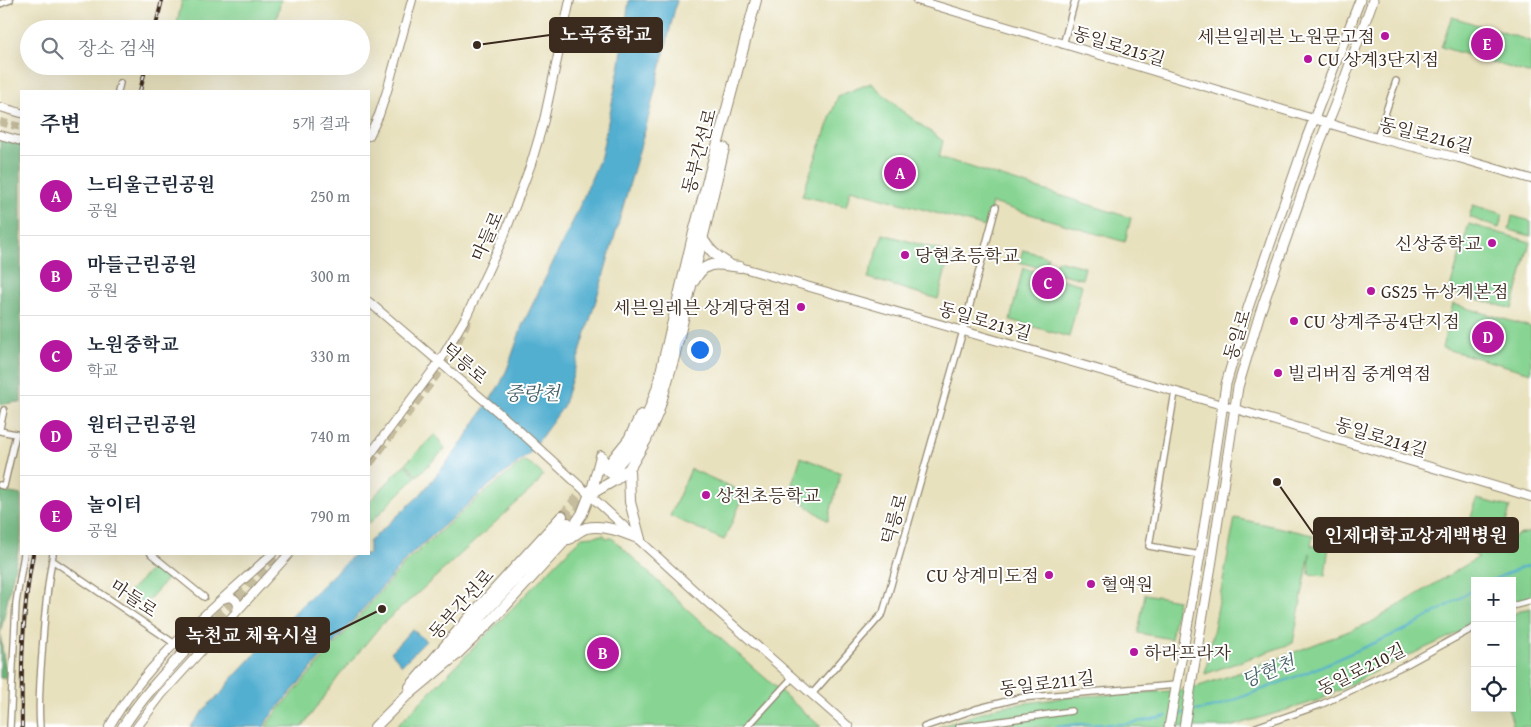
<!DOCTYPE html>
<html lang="ko">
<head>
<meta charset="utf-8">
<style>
  :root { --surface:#fff; --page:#f6f6f7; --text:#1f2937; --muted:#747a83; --line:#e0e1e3; --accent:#b5179e }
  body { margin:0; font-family:"Gentium Book Plus","Noto Serif KR",serif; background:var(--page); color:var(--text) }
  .controls { position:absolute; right:15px; bottom:15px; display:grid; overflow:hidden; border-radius:0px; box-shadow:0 5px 20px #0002 }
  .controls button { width:45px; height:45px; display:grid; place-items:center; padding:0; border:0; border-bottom:1px solid var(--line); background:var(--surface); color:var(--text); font:25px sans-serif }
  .you { position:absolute; left:699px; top:349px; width:18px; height:18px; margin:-12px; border:4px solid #fff; border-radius:50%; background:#1a73e8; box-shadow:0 0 0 8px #1a73e833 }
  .badge { display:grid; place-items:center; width:32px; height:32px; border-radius:50%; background:var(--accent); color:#fff; font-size:16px; font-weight:700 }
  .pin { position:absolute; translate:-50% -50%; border:2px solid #fff; box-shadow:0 1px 5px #0006 }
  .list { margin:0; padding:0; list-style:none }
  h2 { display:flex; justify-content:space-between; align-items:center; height:65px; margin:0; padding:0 20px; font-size:21px }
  h2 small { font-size:16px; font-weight:400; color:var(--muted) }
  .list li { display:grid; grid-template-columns:32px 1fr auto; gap:15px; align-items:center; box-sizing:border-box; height:80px; padding:0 20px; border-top:1px solid var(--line) }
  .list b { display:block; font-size:19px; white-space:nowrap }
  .list p { margin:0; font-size:16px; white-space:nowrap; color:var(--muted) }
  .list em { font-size:16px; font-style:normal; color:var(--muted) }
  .icon { flex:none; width:28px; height:28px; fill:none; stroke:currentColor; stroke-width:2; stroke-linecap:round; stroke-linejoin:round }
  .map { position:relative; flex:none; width:1531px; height:727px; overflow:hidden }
  .search { position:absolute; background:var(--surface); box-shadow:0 5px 20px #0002; left:20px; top:20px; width:350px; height:55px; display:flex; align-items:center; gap:12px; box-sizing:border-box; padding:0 18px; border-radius:28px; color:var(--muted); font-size:19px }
  .panel { position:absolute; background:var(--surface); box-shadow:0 5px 20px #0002; left:20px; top:90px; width:350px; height:465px; border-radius:0px }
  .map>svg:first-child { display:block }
  .green { fill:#87d493; stroke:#617f58 }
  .forest { fill:#6db67d; stroke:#54704e }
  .water { fill:#52afd0; stroke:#466c77 }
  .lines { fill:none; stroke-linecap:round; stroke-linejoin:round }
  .stream { stroke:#52afd0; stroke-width:2 }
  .secondary-tunnel { stroke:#c5bc9e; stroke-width:8; stroke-dasharray:8 4; stroke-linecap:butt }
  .highway-tunnel { stroke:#c5bc9e; stroke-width:10; stroke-dasharray:10 5; stroke-linecap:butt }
  .street-casing { stroke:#92866e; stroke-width:8 }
  .secondary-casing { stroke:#92866e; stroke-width:10 }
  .primary-casing { stroke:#92866e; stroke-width:11 }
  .highway-casing { stroke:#92866e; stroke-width:12 }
  .street { stroke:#fff; stroke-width:5.5 }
  .secondary { stroke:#fff; stroke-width:8 }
  .primary { stroke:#fff; stroke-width:9 }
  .highway { stroke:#fff; stroke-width:10 }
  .rail-casing { stroke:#3b2a1e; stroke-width:4 }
  .rail { stroke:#fff; stroke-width:2; stroke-dasharray:5.5; stroke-linecap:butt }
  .poi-dot { fill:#b5179e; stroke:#fff; stroke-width:2 }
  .labels { text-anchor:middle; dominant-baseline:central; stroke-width:4; stroke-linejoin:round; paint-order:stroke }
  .poi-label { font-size:18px; fill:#3b2a1e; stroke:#fff; text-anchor:start }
  .street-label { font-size:18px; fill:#3b2a1e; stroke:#fff }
  .water-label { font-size:19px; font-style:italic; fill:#445f65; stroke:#fff }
  .leader { fill:none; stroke:#3b2a1e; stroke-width:2 }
  .callout-dot { fill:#3b2a1e; stroke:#fff; stroke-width:2 }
  .callout { fill:#3b2a1e; stroke:#3b2a1e; stroke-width:2 }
  .callout-label { font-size:19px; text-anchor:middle; font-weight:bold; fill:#fff }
</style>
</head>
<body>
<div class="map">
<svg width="1531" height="727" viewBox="0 0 1531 727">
  <rect width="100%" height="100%" fill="#fff"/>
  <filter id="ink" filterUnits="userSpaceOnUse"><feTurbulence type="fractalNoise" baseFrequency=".02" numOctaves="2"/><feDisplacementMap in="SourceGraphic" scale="10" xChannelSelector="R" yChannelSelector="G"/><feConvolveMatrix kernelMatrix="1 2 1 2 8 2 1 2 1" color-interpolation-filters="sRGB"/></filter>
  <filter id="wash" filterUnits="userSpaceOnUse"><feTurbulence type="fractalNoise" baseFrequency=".0096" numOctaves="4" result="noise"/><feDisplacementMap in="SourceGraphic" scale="20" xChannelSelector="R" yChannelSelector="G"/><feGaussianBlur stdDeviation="1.12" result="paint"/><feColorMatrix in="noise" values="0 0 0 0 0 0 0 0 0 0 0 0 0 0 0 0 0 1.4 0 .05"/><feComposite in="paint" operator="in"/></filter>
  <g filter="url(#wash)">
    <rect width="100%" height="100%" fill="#e8e1be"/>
    <path class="green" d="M182,0H281L274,29H176Z
      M1452,17L1531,41V74L1441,47Z
      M871,83L902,111L943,141L939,157L1131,218L1125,242L992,203L985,227L851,189L846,206L802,196L838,96Z
      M1473,205L1503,214L1499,228L1469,217Z
      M1512,216L1531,221V236L1509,230Z
      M1469,224L1530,242L1512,309L1449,291Z
      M883,234L950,253L938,299L868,278Z
      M1023,250L1048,257L1044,269L1019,262Z
      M1057,260L1085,267L1082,279L1054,272Z
      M1023,268L1082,285L1069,337L1010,320Z
      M1453,304L1531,327V373L1442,348Z
      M435,434L445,449L417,476L406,463Z
      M801,457L841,473L828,521L789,493Z
      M524,461L531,464L543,475L536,485L418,593L381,625L339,676L302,727H266L270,720L406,562L471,504Z
      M405,464L416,477L369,524V502Z
      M691,469L745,493L724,540L670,516Z
      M1477,499L1510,507L1501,544L1518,535L1531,532V598L1512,607V581H1475V625L1380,669L1320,700L1229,727H939L998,707L1069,697L1187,690L1253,668L1370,623L1479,557L1468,552L1476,537L1466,532Z
      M1235,518L1313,535L1311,546H1329L1325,576L1309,574L1310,553L1293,643L1205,674Z
      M604,535L606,538H612L688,610L821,727H396L582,537Z
      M154,566L167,579L145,604L128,593Z
      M1145,594L1178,600L1171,639L1138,633Z
      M1531,608V727H1514L1508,708H1512V615L1521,610Z"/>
    <path class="forest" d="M0,139L21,145V403L16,402L0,405Z
      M0,491L21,495V538L0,634L7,678H0Z"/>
    <path class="water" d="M629,0H677L647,123L601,284L563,407L529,454L490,485L408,557L268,719L264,727H190L211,702L221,694L231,680L287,620L350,558L355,554H369V542L420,495L457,450L501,383L508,367L522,326L574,219L601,156L620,64Z
      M412,629L426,641L402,665L391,652Z"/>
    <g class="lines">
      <path class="stream" d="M1490,581L1520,568L1531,565
        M1189,712L1216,707L1308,672L1413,626L1475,589
        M1174,715L1184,713
        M1056,727L1077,724H1127L1167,716"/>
    </g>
  </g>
  <g filter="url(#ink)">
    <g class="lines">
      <path class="secondary-tunnel" d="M0,122L21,127"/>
      <path class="highway-tunnel" d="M369,463L450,356L468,318
        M562,516L591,483
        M568,523L584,505
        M195,640L280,554"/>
      <g class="street-casing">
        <path id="street" d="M0,4L10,0
          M1063,45L1075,0
          M118,91L120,83
          M1377,138L1396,81
          M1175,392L1149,546L1200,555
          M0,428L4,410
          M0,431L16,434L4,486L0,485
          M151,554L204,597
          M52,560L175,644
          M1512,606L1531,601
          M812,694L883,613L963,331L996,207
          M10,727L16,603L24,554
          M40,727C38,702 40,678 42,654C44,620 47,587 53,554
          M747,727L793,677
          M924,727L976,709L1019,698L1176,685
          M959,727L1071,711
          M1256,727L1320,705L1407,664L1475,627"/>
      </g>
      <g class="secondary-casing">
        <path id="secondary" d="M917,0L1377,138L1459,158L1531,179
          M0,107L21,113
          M0,135L21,141
          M369,136L379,115L387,91L412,0
          M740,267L1222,405L1531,497
          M369,302L513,425L707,602L849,727
          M369,456L440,361L467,315L504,236L531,164L544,120L570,0
          M223,599C230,596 236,597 238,605L237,611
          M109,727C148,659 215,606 272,554
          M137,727L162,694L289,554"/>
      </g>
      <g class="primary-casing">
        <path id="primary" d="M1169,727L1200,555L1226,384L1248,308L1307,137L1360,0
          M1184,727L1212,560L1238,387L1260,313L1320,142L1337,100L1373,0"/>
      </g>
      <g class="highway-casing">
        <path id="highway" d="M702,238C710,251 716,256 729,264
          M694,281C706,258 718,265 740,267
          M602,458C604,469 605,471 616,475L623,472
          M609,464L629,439L641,415
          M616,467L639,439L657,389L693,236L756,0
          M629,469L630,502L640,539
          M589,495L615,480L629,469L646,440L658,412L674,357L724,148
          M569,539C574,535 580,530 586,528C605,524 623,532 640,539
          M437,664L568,523
          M410,687L469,618L562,516
          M407,696L455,656L494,618L561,545L582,514L593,486L601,456
          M123,727C143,695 170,668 195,640
          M375,727L410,692"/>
      </g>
      <use href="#street" class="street"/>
      <use href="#secondary" class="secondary"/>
      <use href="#primary" class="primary"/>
      <use href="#highway" class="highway"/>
      <g class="rail-casing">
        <path id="rail" d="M155,29L162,0
          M140,91L146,66
          M22,727C21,669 22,611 33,554"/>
      </g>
      <use href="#rail" class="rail"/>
    </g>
  </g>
  <g class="poi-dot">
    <circle cx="1385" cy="36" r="5"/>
    <circle cx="1308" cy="59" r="5"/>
    <circle cx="1492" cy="243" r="5"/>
    <circle cx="905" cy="255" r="5"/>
    <circle cx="1371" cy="291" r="5"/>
    <circle cx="801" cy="307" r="5"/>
    <circle cx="1294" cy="321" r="5"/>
    <circle cx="1278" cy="373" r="5"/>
    <circle cx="706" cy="495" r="5"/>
    <circle cx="1049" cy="575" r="5"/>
    <circle cx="1091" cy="584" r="5"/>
    <circle cx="1134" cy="652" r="5"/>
  </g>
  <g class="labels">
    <g class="poi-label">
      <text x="1375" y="36" text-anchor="end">세븐일레븐 노원문고점</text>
      <text x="1318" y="59">CU 상계3단지점</text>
      <text x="1482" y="243" text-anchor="end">신상중학교</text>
      <text x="915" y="255">당현초등학교</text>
      <text x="1381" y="291">GS25 뉴상계본점</text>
      <text x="791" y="307" text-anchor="end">세븐일레븐 상계당현점</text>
      <text x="1304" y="321">CU 상계주공4단지점</text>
      <text x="1288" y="373">빌리버짐 중계역점</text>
      <text x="716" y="495">상천초등학교</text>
      <text x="1039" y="575" text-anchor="end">CU 상계미도점</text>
      <text x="1101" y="584">혈액원</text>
      <text x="1144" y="652">하라프라자</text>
    </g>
    <g class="street-label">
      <text transform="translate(1119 46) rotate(17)">동일로215길</text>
      <text transform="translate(1426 135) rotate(14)">동일로216길</text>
      <text transform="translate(699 151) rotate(-75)">동부간선로</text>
      <text transform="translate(487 236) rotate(-66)">마들로</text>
      <text transform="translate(985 321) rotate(16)">동일로213길</text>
      <text transform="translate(1237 335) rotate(-73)">동일로</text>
      <text transform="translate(465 363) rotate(41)">덕릉로</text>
      <text transform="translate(1381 437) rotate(17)">동일로214길</text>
      <text transform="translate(894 519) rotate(-74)">덕릉로</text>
      <text transform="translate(134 598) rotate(34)">마들로</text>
      <text transform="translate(461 604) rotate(-48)">동부간선로</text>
      <text transform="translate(1361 669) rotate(-26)">동일로210길</text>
      <text transform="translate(1047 683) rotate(-7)">동일로211길</text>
    </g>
    <g class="water-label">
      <text x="532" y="393">중랑천</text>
      <text transform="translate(1268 671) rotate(-22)">당현천</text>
    </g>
  </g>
  <path class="leader" d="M477 45L550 35M1277 482L1314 535M382 609L329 635"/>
  <g class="callout-dot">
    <circle cx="477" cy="45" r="5"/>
    <circle cx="1277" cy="482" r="5"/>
    <circle cx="382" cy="609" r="5"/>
  </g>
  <g class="callout">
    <rect x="550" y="18" width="112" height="34" rx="5"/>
    <rect x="1314" y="518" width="204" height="34" rx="5"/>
    <rect x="176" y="618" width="153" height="34" rx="5"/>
  </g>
  <g class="callout-label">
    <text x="606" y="41">노곡중학교</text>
    <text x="1416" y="542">인제대학교상계백병원</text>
    <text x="252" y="642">녹천교 체육시설</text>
  </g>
</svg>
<div class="controls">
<button>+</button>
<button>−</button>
<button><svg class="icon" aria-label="locate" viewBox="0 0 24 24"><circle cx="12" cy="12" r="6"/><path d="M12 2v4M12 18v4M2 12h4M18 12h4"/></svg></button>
</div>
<div class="you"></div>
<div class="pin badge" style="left:900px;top:173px">A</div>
<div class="pin badge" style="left:603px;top:653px">B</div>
<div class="pin badge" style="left:1048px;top:283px">C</div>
<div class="pin badge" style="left:1488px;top:337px">D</div>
<div class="pin badge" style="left:1487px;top:44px">E</div>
<div class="search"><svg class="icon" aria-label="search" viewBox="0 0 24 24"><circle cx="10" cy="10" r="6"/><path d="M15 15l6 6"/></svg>장소 검색</div>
<section class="panel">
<h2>주변<small>5개 결과</small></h2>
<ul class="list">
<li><span class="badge">A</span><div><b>느티울근린공원</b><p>공원</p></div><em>250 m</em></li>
<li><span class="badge">B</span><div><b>마들근린공원</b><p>공원</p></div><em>300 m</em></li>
<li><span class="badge">C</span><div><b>노원중학교</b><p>학교</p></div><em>330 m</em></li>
<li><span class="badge">D</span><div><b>원터근린공원</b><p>공원</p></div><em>740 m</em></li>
<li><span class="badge">E</span><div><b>놀이터</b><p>공원</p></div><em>790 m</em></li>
</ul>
</section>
</div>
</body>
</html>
